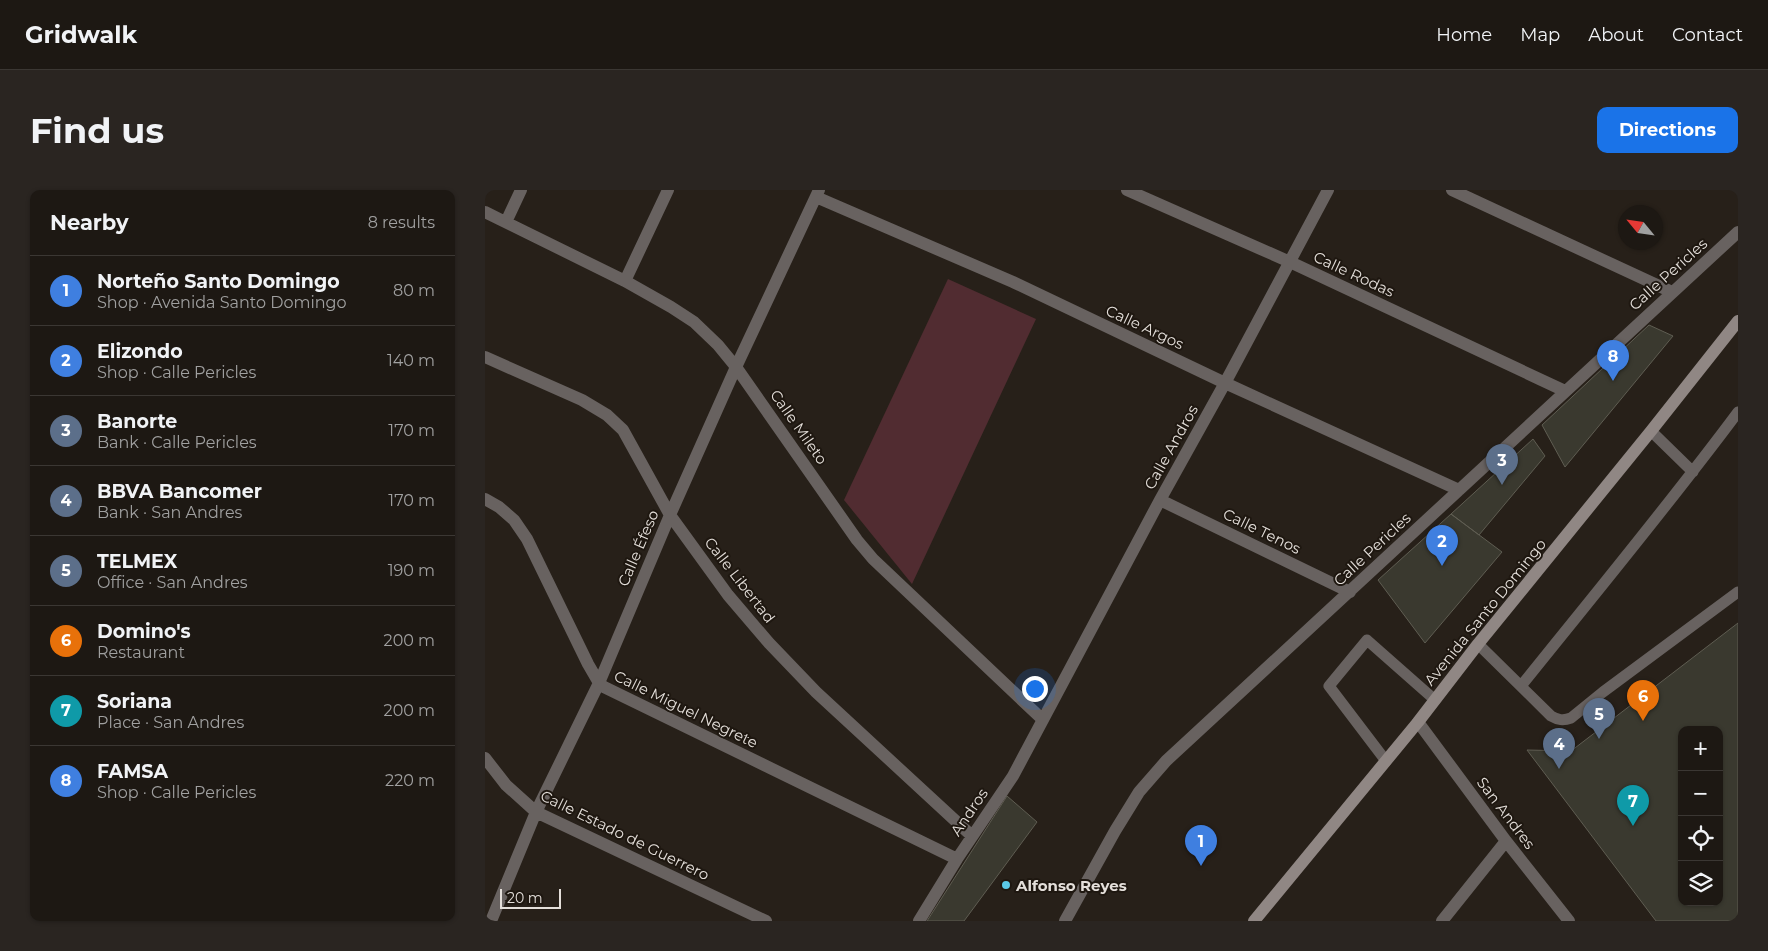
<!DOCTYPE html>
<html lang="en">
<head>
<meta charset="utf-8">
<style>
  :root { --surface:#1d1813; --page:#2a2521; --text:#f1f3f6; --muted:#a0a0a0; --line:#3b3733; --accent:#1a73e8 }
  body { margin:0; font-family:Montserrat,sans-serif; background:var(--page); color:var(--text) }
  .controls { position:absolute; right:15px; bottom:15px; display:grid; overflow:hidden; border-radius:10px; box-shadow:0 1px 4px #0004 }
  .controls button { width:45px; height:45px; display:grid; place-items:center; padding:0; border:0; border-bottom:1px solid var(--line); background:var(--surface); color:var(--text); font:25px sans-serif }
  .compass { position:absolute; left:1133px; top:15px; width:45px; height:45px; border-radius:50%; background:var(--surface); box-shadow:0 1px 4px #0004; rotate:299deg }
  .scale { position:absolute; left:15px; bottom:12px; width:61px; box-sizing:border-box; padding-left:5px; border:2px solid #e4dfda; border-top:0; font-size:14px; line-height:18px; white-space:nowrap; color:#e4dfda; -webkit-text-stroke:4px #1e1710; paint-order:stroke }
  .you { position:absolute; left:549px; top:498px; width:18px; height:18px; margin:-12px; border:4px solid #fff; border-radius:50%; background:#1a73e8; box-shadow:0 0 0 8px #1a73e833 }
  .badge { display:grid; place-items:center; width:32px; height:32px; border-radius:50%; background:var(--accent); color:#fff; font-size:16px; font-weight:700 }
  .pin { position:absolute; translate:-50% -41px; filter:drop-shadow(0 1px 2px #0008) }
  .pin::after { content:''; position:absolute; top:26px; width:18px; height:15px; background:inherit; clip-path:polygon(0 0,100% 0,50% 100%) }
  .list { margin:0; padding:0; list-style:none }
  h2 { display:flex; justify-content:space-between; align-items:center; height:65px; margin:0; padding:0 20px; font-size:21px }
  h2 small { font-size:16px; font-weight:400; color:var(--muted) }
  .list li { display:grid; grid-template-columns:32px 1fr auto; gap:15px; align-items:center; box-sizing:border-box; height:70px; padding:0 20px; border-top:1px solid var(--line) }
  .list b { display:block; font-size:19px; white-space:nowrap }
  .list p { margin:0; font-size:16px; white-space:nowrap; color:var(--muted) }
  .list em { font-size:16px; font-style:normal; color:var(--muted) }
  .icon { flex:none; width:28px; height:28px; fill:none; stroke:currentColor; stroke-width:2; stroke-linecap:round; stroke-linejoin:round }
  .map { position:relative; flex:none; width:1253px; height:731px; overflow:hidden; border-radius:10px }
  header { display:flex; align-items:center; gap:30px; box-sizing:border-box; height:70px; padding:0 25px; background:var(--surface); border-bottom:1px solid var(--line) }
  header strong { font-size:24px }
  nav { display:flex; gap:28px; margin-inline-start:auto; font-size:18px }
  .intro { display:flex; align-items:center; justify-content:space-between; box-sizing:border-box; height:120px; padding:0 30px }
  h1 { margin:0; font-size:35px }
  .button { padding:12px 22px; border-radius:10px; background:var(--accent); color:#fff; font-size:18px; font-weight:700 }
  main { display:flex; gap:30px; padding:0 30px }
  aside { flex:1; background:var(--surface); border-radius:10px; box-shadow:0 1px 4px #0004 }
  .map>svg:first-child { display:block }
  .green { fill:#512c31 }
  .building { fill:#3a392f; stroke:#5f5d52; fill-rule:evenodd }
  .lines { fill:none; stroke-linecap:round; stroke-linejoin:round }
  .service { stroke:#686260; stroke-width:11 }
  .minor { stroke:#686260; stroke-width:12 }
  .secondary { stroke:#908784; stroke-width:12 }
  .poi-dot { fill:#5ac8e6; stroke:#1e1710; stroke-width:2 }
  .labels { text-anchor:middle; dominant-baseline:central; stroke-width:4; stroke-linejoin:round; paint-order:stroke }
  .street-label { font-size:15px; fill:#e4dfda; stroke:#1e1710 }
  .poi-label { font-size:15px; font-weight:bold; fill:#e4dfda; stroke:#1e1710; text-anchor:start }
</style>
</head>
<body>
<header>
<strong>Gridwalk</strong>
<nav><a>Home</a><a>Map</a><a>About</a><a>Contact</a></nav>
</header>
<div class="intro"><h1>Find us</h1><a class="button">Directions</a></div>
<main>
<aside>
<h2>Nearby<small>8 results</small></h2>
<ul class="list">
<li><span class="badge" style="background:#3f7fe0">1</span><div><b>Norteño Santo Domingo</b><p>Shop · Avenida Santo Domingo</p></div><em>80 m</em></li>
<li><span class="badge" style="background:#3f7fe0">2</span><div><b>Elizondo</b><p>Shop · Calle Pericles</p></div><em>140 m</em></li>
<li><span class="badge" style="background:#5c6f8a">3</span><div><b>Banorte</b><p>Bank · Calle Pericles</p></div><em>170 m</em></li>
<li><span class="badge" style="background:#5c6f8a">4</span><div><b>BBVA Bancomer</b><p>Bank · San Andres</p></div><em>170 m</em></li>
<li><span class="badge" style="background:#5c6f8a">5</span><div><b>TELMEX</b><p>Office · San Andres</p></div><em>190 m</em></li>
<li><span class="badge" style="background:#e8710a">6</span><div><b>Domino's</b><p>Restaurant</p></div><em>200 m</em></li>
<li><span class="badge" style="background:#0f9aa8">7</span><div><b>Soriana</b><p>Place · San Andres</p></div><em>200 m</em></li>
<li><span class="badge" style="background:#3f7fe0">8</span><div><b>FAMSA</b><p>Shop · Calle Pericles</p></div><em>220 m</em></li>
</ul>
</aside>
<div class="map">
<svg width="1253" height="731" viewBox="0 0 1253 731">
  <rect width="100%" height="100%" fill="#272019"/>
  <path class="green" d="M463,89L551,129L427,394L359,310Z"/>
  <path class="building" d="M1164,135L1188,146L1080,277L1057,235Z
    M1048,249L1060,266L994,345L966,324Z
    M966,324L1017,362L940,453L893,390Z
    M1253,433V731H1171L1042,560L1086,561ZM1197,540H1234V712H1197Z
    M522,606L552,632L479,731H442Z"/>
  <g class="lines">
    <path class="service" d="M1166,241L1208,282
      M993,454L1066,526C1073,530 1078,531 1086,528L1118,502L1253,402
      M1036,496C1109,405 1183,316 1253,222
      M901,571L844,496L882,450L950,510"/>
    <path class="minor" d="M642,0L805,72L1080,201
      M967,0L1187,102
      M331,7L528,92L740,193L974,300
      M0,22L140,91L186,117L209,132L233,155L251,177L372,350L388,369L557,529
      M21,32L36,0
      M140,91L183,0
      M0,167L97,210L122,225L138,240L185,325L243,405L284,453L331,502L487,646
      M0,309L14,317L29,330L42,349L103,474L114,493L119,497L472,669
      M675,310L865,402
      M933,532L1021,651L1084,731
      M0,568L21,595L51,622L281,731
      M6,731L51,622L114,493L185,325L251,177L334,0
      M434,731L472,669L528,586L675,310L740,193L843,0
      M580,731L630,641L654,602L681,571L1253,42
      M957,731L1021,651"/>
    <path class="secondary" d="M769,731L933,532L993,454L1166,241L1253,131"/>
  </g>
  <circle class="poi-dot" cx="521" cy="695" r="5"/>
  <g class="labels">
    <g class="street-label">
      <text transform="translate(869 84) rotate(25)">Calle Rodas</text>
      <text transform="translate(1183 84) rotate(-42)">Calle Pericles</text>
      <text transform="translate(660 137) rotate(25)">Calle Argos</text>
      <text transform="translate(314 237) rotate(55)">Calle Mileto</text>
      <text transform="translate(686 257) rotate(-61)">Calle Andros</text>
      <text transform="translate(777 341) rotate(26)">Calle Tenos</text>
      <text transform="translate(153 358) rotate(-67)">Calle Éfeso</text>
      <text transform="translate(887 359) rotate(-43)">Calle Pericles</text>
      <text transform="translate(255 390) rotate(52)">Calle Libertad</text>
      <text transform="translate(1000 422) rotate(-51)">Avenida Santo Domingo</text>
      <text transform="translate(201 519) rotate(26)">Calle Miguel Negrete</text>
      <text transform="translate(484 622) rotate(-56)">Andros</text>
      <text transform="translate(1021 623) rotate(53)">San Andres</text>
      <text transform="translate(140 645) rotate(26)">Calle Estado de Guerrero</text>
    </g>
    <g class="poi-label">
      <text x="531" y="695">Alfonso Reyes</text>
    </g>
  </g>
</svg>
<div class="controls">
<button>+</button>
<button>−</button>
<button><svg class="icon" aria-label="locate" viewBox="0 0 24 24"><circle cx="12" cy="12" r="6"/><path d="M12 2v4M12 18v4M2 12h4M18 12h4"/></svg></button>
<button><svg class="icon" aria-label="layers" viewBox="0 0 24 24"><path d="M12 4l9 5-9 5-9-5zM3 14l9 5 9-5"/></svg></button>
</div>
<svg class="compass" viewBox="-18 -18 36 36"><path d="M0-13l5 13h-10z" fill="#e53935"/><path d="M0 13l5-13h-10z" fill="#a0a0a0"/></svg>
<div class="scale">20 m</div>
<div class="you"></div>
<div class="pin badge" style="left:716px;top:676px;background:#3f7fe0">1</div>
<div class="pin badge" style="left:957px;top:376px;background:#3f7fe0">2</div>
<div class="pin badge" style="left:1017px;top:295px;background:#5c6f8a">3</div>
<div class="pin badge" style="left:1074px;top:579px;background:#5c6f8a">4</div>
<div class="pin badge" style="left:1114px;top:549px;background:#5c6f8a">5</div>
<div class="pin badge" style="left:1158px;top:531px;background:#e8710a">6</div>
<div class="pin badge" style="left:1148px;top:636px;background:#0f9aa8">7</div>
<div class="pin badge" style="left:1128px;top:191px;background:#3f7fe0">8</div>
</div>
</main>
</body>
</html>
